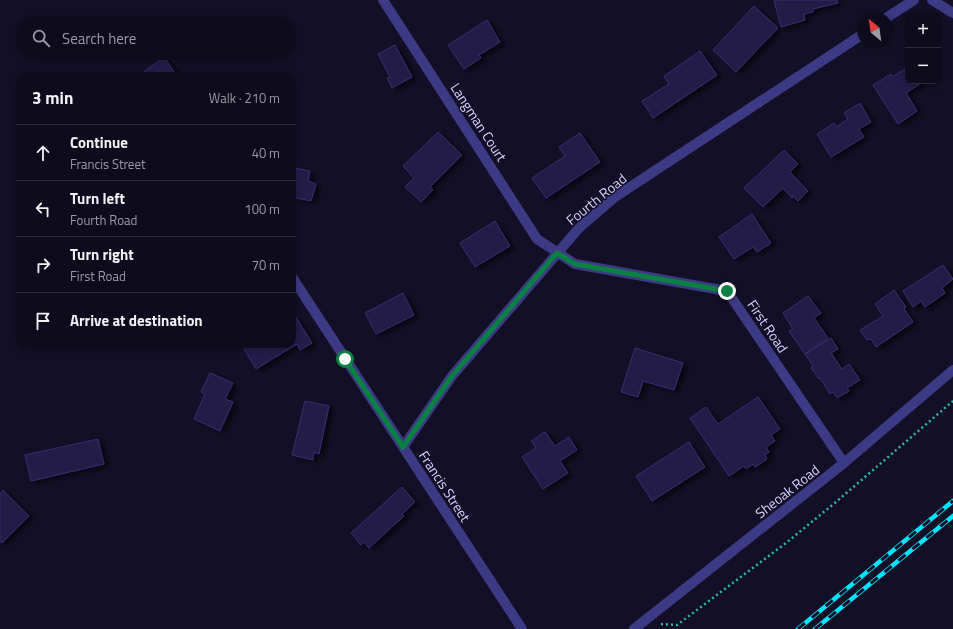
<!DOCTYPE html>
<html lang="en">
<head>
<meta charset="utf-8">
<style>
  :root { --surface:#0e0b1c; --page:#1c1929; --text:#f1f3f6; --muted:#9b9ba3; --line:#2e2b3b }
  body { margin:0; font-family:"Titillium Web",sans-serif; background:var(--page); color:var(--text) }
  .controls { position:absolute; right:12px; top:12px; display:grid; overflow:hidden; border-radius:8px; box-shadow:0 2px 6px #0003 }
  .controls button { width:36px; height:36px; display:grid; place-items:center; padding:0; border:0; border-bottom:1px solid var(--line); background:var(--surface); color:var(--text); font:20px sans-serif }
  .compass { position:absolute; left:857px; top:12px; width:36px; height:36px; border-radius:50%; background:var(--surface); box-shadow:0 2px 6px #0003; rotate:331deg }
  .stop { position:absolute; width:12px; height:12px; margin:-9px; border:3px solid #0b8043; border-radius:50%; background:#fff }
  .stop.end { background:#0b8043; border-color:#fff; box-shadow:0 1px 4px #0008 }
  .list { margin:0; padding:0; list-style:none }
  h2 { display:flex; justify-content:space-between; align-items:center; height:52px; margin:0; padding:0 16px; font-size:17px }
  h2 small { font-size:13px; font-weight:400; color:var(--muted) }
  .list li { display:grid; grid-template-columns:26px 1fr auto; gap:12px; align-items:center; box-sizing:border-box; height:56px; padding:0 16px; border-top:1px solid var(--line) }
  .list b { display:block; font-size:15px; white-space:nowrap }
  .list p { margin:0; font-size:13px; white-space:nowrap; color:var(--muted) }
  .list em { font-size:13px; font-style:normal; color:var(--muted) }
  .icon { flex:none; width:22px; height:22px; fill:none; stroke:currentColor; stroke-width:2; stroke-linecap:round; stroke-linejoin:round }
  .map { position:relative; flex:none; width:953px; height:629px; overflow:hidden }
  .search { position:absolute; background:var(--surface); box-shadow:0 2px 6px #0003; left:16px; top:16px; width:280px; height:44px; display:flex; align-items:center; gap:10px; box-sizing:border-box; padding:0 14px; border-radius:22px; color:var(--muted); font-size:15px }
  .panel { position:absolute; background:var(--surface); box-shadow:0 2px 6px #0003; left:16px; top:72px; width:280px; height:276px; border-radius:12px }
  .map>svg:first-child { display:block }
  .building { fill:#241b47; stroke:#3b2d73; filter:url(#shadow) }
  .lines { fill:none; stroke-linecap:round; stroke-linejoin:round }
  .path { stroke:#2fb8b0; stroke-width:2.5; stroke-dasharray:2 3; stroke-linecap:butt }
  .minor { stroke:#3d3a85; stroke-width:10 }
  .rail-casing { stroke:#00e5ff; stroke-width:4.5 }
  .rail { stroke:#130f26; stroke-width:3; stroke-dasharray:9; stroke-linecap:butt }
  .route { stroke:#0b8043; stroke-width:5 }
  .labels { text-anchor:middle; dominant-baseline:central; stroke-width:3; stroke-linejoin:round; paint-order:stroke }
  .street-label { font-size:14px; fill:#d9d4ff; stroke:#130f26 }
</style>
</head>
<body>
<div class="map">
<svg width="953" height="629" viewBox="0 0 953 629">
  <defs>
    <filter id="shadow"><feDropShadow dx="4.5" dy="2.5" stdDeviation="2" flood-color="#0009"/></filter>
  </defs>
  <rect width="100%" height="100%" fill="#130f26"/>
  <path class="building" d="M774,0H837L838,3L813,9V12L804,14L805,20L781,27Z
    M754,6L778,28L736,72L713,50Z
    M487,20L500,42L479,55L481,58L464,69L448,45Z
    M395,45L412,77L392,88L387,78L390,77L378,54Z
    M700,51L717,75L653,118L642,101L669,84L664,76Z
    M164,57L177,76H138Z
    M908,67V81H924L906,93L917,111L898,124L873,85L891,74L892,77Z
    M860,103L871,122L859,129L864,137L831,157L817,134L834,123L836,127L848,119L844,113Z
    M438,132L462,155L430,187L433,190L421,202L405,187L414,178L403,166Z
    M580,133L600,162L546,198L532,178L565,156L559,147Z
    M784,150L798,164L790,172L808,191L798,201L793,196L792,198L783,188L763,207L744,188Z
    M295,168L310,171L308,181L316,184L311,201L292,197V179Z
    M752,214L771,243L757,252L753,247L734,259L719,237Z
    M495,221L510,246L475,267L460,243Z
    M943,265L953,279L942,288L945,293L925,307L921,301L913,307L903,291Z
    M894,290L906,307L904,309L913,322L876,347L871,339L867,340L860,330L883,316L875,304Z
    M403,293L414,315L376,334L365,313Z
    M808,296L821,313L814,318L828,338L805,354L789,331L793,329L783,313Z
    M296,317L312,343L300,350L297,344L256,369L244,349L251,344H292V320Z
    M831,338L838,349L831,353L842,369L849,364L860,380L847,388L849,391L837,398L833,392L830,394L820,378L819,379L811,368L813,366L805,354Z
    M635,348L683,363L674,390L643,381L638,397L621,392Z
    M210,373L233,383L225,399L233,402L220,431L194,419L205,394L201,392Z
    M758,397L780,429L771,435L775,441L766,447L769,452L765,455L767,459L755,467L753,464L746,469L744,466L729,476L690,418L706,407L718,424Z
    M305,401L329,406L319,454L314,452L313,460L292,455Z
    M545,432L555,446L569,437L577,450L560,461L568,473L543,489L522,457L536,448L531,441Z
    M98,439L104,464L31,481L25,455Z
    M689,442L705,467L652,501L636,476Z
    M402,487L415,502L402,514L404,516L369,548L364,542L361,545L351,533Z
    M3,490L29,516L2,543L0,541V494Z"/>
  <g class="lines">
    <path class="path" d="M661,624L677,625L786,543L836,502L953,401"/>
    <path class="minor" d="M383,0L537,239L575,264L727,291L844,463
      M932,0L953,13
      M886,18L914,0
      M292,277L522,629
      M403,447L452,376L579,228L615,197L863,34
      M634,629L844,463L953,370"/>
    <g class="rail-casing">
      <path id="rail" d="M798,629L953,501
        M815,629L953,516"/>
    </g>
    <use href="#rail" class="rail"/>
  </g>
  <g class="lines">
    <path class="route" d="M345,359L403,447L452,376L557,253L575,264L727,291"/>
  </g>
  <g class="labels">
    <g class="street-label">
      <text transform="translate(479 122) rotate(57)">Langman Court</text>
      <text transform="translate(596 199) rotate(-39)">Fourth Road</text>
      <text transform="translate(768 326) rotate(56)">First Road</text>
      <text transform="translate(445 486) rotate(57)">Francis Street</text>
      <text transform="translate(787 491) rotate(-38)">Sheoak Road</text>
    </g>
  </g>
</svg>
<div class="controls">
<button>+</button>
<button>−</button>
</div>
<svg class="compass" viewBox="-18 -18 36 36"><path d="M0-13l5 13h-10z" fill="#e53935"/><path d="M0 13l5-13h-10z" fill="#9b9ba3"/></svg>
<div class="stop" style="left:345px;top:359px"></div>
<div class="stop end" style="left:727px;top:291px"></div>
<div class="search"><svg class="icon" aria-label="search" viewBox="0 0 24 24"><circle cx="10" cy="10" r="6"/><path d="M15 15l6 6"/></svg>Search here</div>
<section class="panel">
<h2>3 min<small>Walk · 210 m</small></h2>
<ul class="list">
<li><svg class="icon" aria-label="ahead" viewBox="0 0 24 24"><path d="M12 20V5M6 11l6-6 6 6"/></svg><div><b>Continue</b><p>Francis Street</p></div><em>40 m</em></li>
<li><svg class="icon" aria-label="left" viewBox="0 0 24 24"><path d="M17 20v-9H6M10 6l-5 5 5 5"/></svg><div><b>Turn left</b><p>Fourth Road</p></div><em>100 m</em></li>
<li><svg class="icon" aria-label="right" viewBox="0 0 24 24"><path d="M7 20v-9h11M14 6l5 5-5 5"/></svg><div><b>Turn right</b><p>First Road</p></div><em>70 m</em></li>
<li><svg class="icon" aria-label="arrive" viewBox="0 0 24 24"><path d="M6 21V4h12l-3 4 3 4H6"/></svg><div><b>Arrive at destination</b></div></li>
</ul>
</section>
</div>
</body>
</html>
